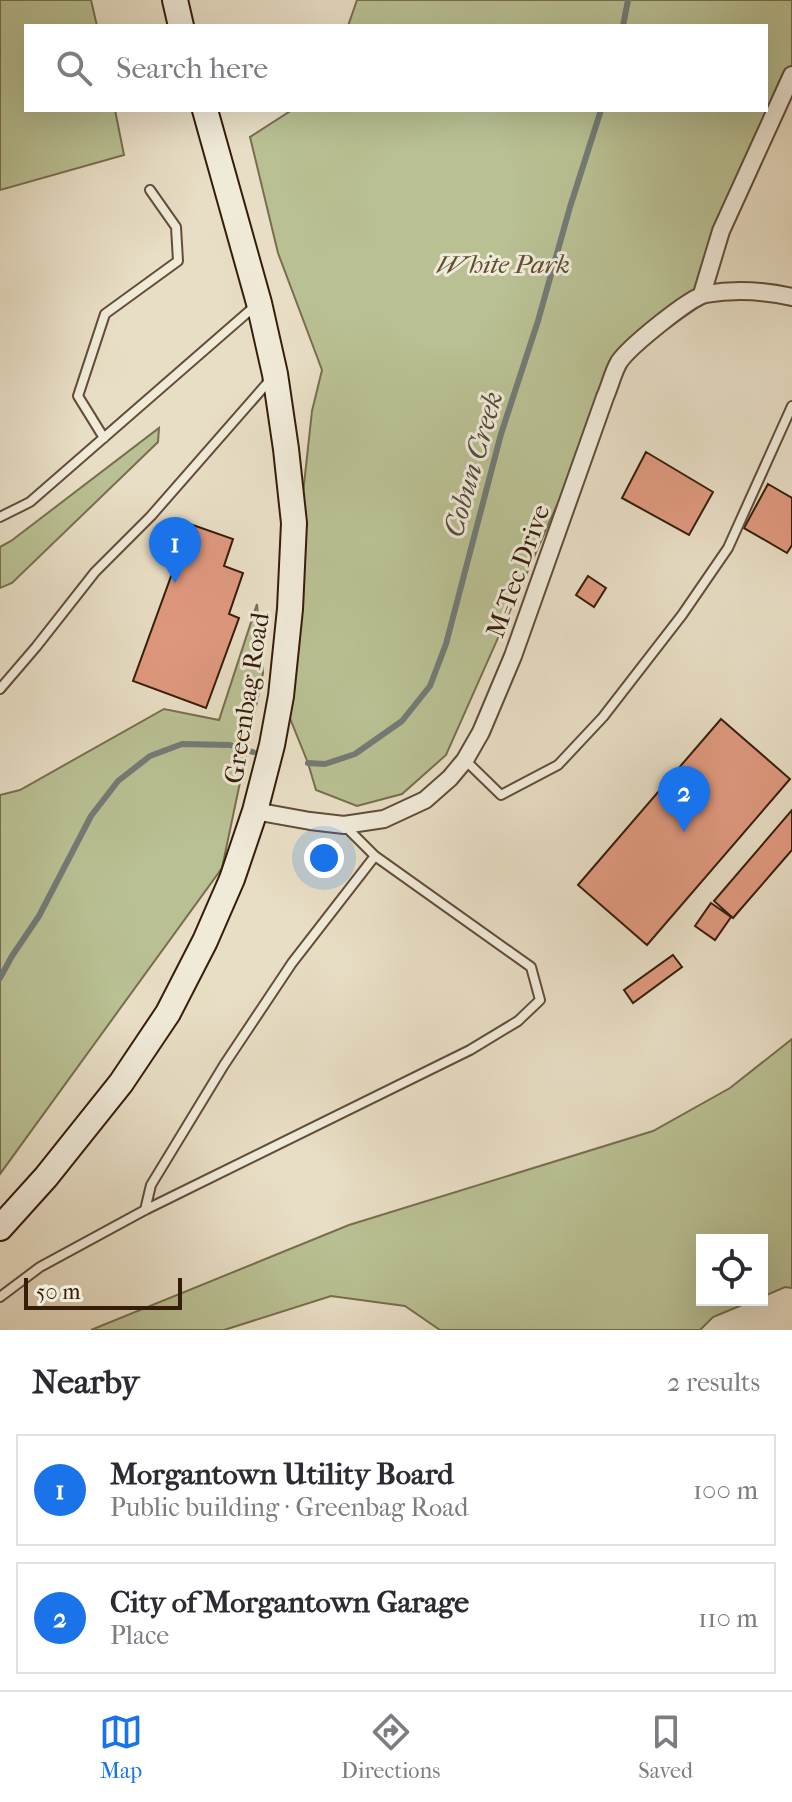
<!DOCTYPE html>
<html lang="en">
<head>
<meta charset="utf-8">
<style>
  :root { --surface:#fff; --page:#f7f7f7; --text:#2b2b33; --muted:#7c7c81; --line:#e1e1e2; --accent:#1a73e8 }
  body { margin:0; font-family:"IM FELL French Canon",serif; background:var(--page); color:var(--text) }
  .controls { position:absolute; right:24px; bottom:24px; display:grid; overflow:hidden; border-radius:0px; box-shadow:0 8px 32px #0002 }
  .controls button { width:72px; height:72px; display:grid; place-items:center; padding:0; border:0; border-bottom:2px solid var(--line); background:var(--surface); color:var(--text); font:40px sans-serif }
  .scale { position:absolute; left:24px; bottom:20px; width:158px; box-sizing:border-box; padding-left:8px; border:4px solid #361d09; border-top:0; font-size:22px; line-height:28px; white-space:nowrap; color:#361d09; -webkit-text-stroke:6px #f0ead9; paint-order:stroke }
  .you { position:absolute; left:324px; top:858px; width:28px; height:28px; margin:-20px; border:6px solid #fff; border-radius:50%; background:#1a73e8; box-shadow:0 0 0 12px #1a73e833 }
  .badge { display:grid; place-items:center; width:52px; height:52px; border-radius:50%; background:var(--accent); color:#fff; font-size:26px; font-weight:700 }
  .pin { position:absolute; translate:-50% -66px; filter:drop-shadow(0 2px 4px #0008) }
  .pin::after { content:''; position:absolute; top:42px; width:28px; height:24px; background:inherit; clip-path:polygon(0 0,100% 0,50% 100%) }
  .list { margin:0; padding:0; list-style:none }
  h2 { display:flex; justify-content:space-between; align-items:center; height:104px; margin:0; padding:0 32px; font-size:34px }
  h2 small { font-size:26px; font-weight:400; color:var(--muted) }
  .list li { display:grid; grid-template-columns:52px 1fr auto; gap:24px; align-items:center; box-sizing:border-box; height:112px; margin:0 16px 16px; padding:0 16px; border:2px solid var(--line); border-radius:0px }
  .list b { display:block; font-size:30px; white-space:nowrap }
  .list p { margin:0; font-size:26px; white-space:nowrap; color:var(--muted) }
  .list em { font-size:26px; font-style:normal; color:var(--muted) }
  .icon { flex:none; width:44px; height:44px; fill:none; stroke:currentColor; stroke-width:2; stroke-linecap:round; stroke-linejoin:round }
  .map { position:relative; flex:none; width:792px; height:1330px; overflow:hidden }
  .search { position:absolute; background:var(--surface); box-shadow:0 8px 32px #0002; left:24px; right:24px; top:24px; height:88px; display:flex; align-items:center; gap:20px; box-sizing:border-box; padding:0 28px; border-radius:0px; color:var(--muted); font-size:30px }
  .sheet { height:360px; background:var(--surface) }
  nav { display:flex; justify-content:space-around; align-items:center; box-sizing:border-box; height:112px; border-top:2px solid var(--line); background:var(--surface); font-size:22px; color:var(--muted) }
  nav a { display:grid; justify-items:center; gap:4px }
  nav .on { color:var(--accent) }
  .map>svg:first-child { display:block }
  .green { fill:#b9c093; stroke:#786e4e; stroke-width:2 }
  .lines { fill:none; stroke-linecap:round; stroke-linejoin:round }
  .stream { stroke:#737b76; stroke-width:6 }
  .building { fill:#e0997f; stroke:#361d09; stroke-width:2 }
  .service-casing { stroke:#624d38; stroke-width:12 }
  .minor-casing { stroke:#624d38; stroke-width:20 }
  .secondary-casing { stroke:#361d09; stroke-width:28 }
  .service { stroke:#f0ead9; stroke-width:8 }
  .minor { stroke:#f0ead9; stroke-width:16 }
  .secondary { stroke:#f0ead9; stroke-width:24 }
  .labels { text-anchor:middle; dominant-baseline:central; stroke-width:6; stroke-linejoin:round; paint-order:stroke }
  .park-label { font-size:26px; font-style:italic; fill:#5d4e32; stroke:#f0ead9 }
  .street-label { font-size:26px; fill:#361d09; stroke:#f0ead9 }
  .water-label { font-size:28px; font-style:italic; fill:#544c3f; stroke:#f0ead9 }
</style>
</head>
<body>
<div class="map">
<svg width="792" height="1330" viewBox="0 0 792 1330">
  <rect width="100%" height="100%" fill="#e8dec5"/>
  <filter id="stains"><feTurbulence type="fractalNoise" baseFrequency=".0025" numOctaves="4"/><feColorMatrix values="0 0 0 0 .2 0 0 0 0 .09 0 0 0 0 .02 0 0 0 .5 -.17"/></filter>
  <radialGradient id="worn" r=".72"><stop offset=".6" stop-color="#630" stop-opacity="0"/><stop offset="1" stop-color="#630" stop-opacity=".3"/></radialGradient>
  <path class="green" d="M0,0H91L97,26H26V110H115L124,155L0,190Z
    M357,0H792V79L702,294L643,337L605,397L446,755L402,794L357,806L316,790L308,763L281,696L312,411L322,370L278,253L250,137L292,110H766V26H348Z
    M159,428L158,442L12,583L0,588V547L11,541Z
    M257,604L263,673L222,868L0,1174V795L20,790L164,709L219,720Z
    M792,1039V1288L785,1287L762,1297V1240H702V1300H754L713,1317L700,1330H440L405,1306L331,1296L224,1330H91L349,1225L653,1131L730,1088Z"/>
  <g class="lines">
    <path class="stream" d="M623,26L628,0
      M308,763L325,764L355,754L402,721L430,686L446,644L501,434L538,321L570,207L601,110
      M0,978L12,956L39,916L91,816L118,781L150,756L182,744L230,745L253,752"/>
  </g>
  <path class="building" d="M646,452L713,492L689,535L622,498Z
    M768,484L792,498V545L787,553L744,528Z
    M190,524L233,539L224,566L243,573L229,614L239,618L206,708L133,681Z
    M588,576L606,588L594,607L576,595Z
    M721,719L790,779L647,945L578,885Z
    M792,810V850L733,918L714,901Z
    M711,903L731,917L715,940L695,926Z
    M673,955L682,967L633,1003L624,990Z"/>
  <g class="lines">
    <g class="service-casing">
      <path id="service" d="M104,438L78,396L105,314L178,261L176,227L150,190
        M0,517L30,502L255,306
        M0,689L36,647L95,572L151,516L270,380
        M465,760L501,795L558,765L603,717L682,615L728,548L792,406
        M145,1210L151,1185L224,1065L292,963L375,856
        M0,1297L40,1267L145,1210L470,1050L518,1021L540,1000L531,967L375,856L345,826"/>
    </g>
    <g class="minor-casing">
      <path id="minor" d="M702,294L721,231L792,75
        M255,811L310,821L344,825L384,819L425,800L450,778L465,760L481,732L513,656L605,397C610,386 613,372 619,362C629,347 690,297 706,294C734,289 765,291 792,297"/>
    </g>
    <g class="secondary-casing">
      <path id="secondary" d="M175,0L181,26
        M0,1228L46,1177L121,1083L168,1013L205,941L232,879L255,811L272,745L281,696L290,609L294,523L286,449L275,374L259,303L205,110"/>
    </g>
    <use href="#service" class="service"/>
    <use href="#minor" class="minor"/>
    <use href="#secondary" class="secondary"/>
  </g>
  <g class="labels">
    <g class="park-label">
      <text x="503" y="264">White Park</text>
    </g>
    <g class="street-label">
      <text transform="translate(518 571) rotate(-70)">M-Tec Drive</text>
      <text transform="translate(247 698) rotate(-81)">Greenbag Road</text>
    </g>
    <g class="water-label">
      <text transform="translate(473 464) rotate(-74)">Cobun Creek</text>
    </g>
  </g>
  <rect width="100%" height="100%" filter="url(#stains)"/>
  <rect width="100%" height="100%" fill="url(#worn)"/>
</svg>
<div class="controls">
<button><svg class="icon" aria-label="locate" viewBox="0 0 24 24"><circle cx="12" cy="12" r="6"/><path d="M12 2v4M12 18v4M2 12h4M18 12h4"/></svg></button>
</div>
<div class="scale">50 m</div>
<div class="you"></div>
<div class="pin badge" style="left:175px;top:583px">1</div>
<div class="pin badge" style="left:684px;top:832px">2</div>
<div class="search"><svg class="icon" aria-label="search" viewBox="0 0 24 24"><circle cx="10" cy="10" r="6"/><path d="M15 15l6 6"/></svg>Search here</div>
</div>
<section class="sheet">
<h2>Nearby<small>2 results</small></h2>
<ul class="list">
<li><span class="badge">1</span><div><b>Morgantown Utility Board</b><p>Public building · Greenbag Road</p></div><em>100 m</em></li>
<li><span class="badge">2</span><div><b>City of Morgantown Garage</b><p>Place</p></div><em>110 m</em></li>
</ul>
</section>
<nav>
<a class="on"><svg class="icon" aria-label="map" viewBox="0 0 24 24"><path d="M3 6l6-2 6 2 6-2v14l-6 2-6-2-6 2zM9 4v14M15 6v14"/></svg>Map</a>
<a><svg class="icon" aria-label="directions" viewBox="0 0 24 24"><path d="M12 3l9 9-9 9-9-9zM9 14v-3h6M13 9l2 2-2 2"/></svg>Directions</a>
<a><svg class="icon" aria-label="saved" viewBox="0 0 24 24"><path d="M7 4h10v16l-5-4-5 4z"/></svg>Saved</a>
</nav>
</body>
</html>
